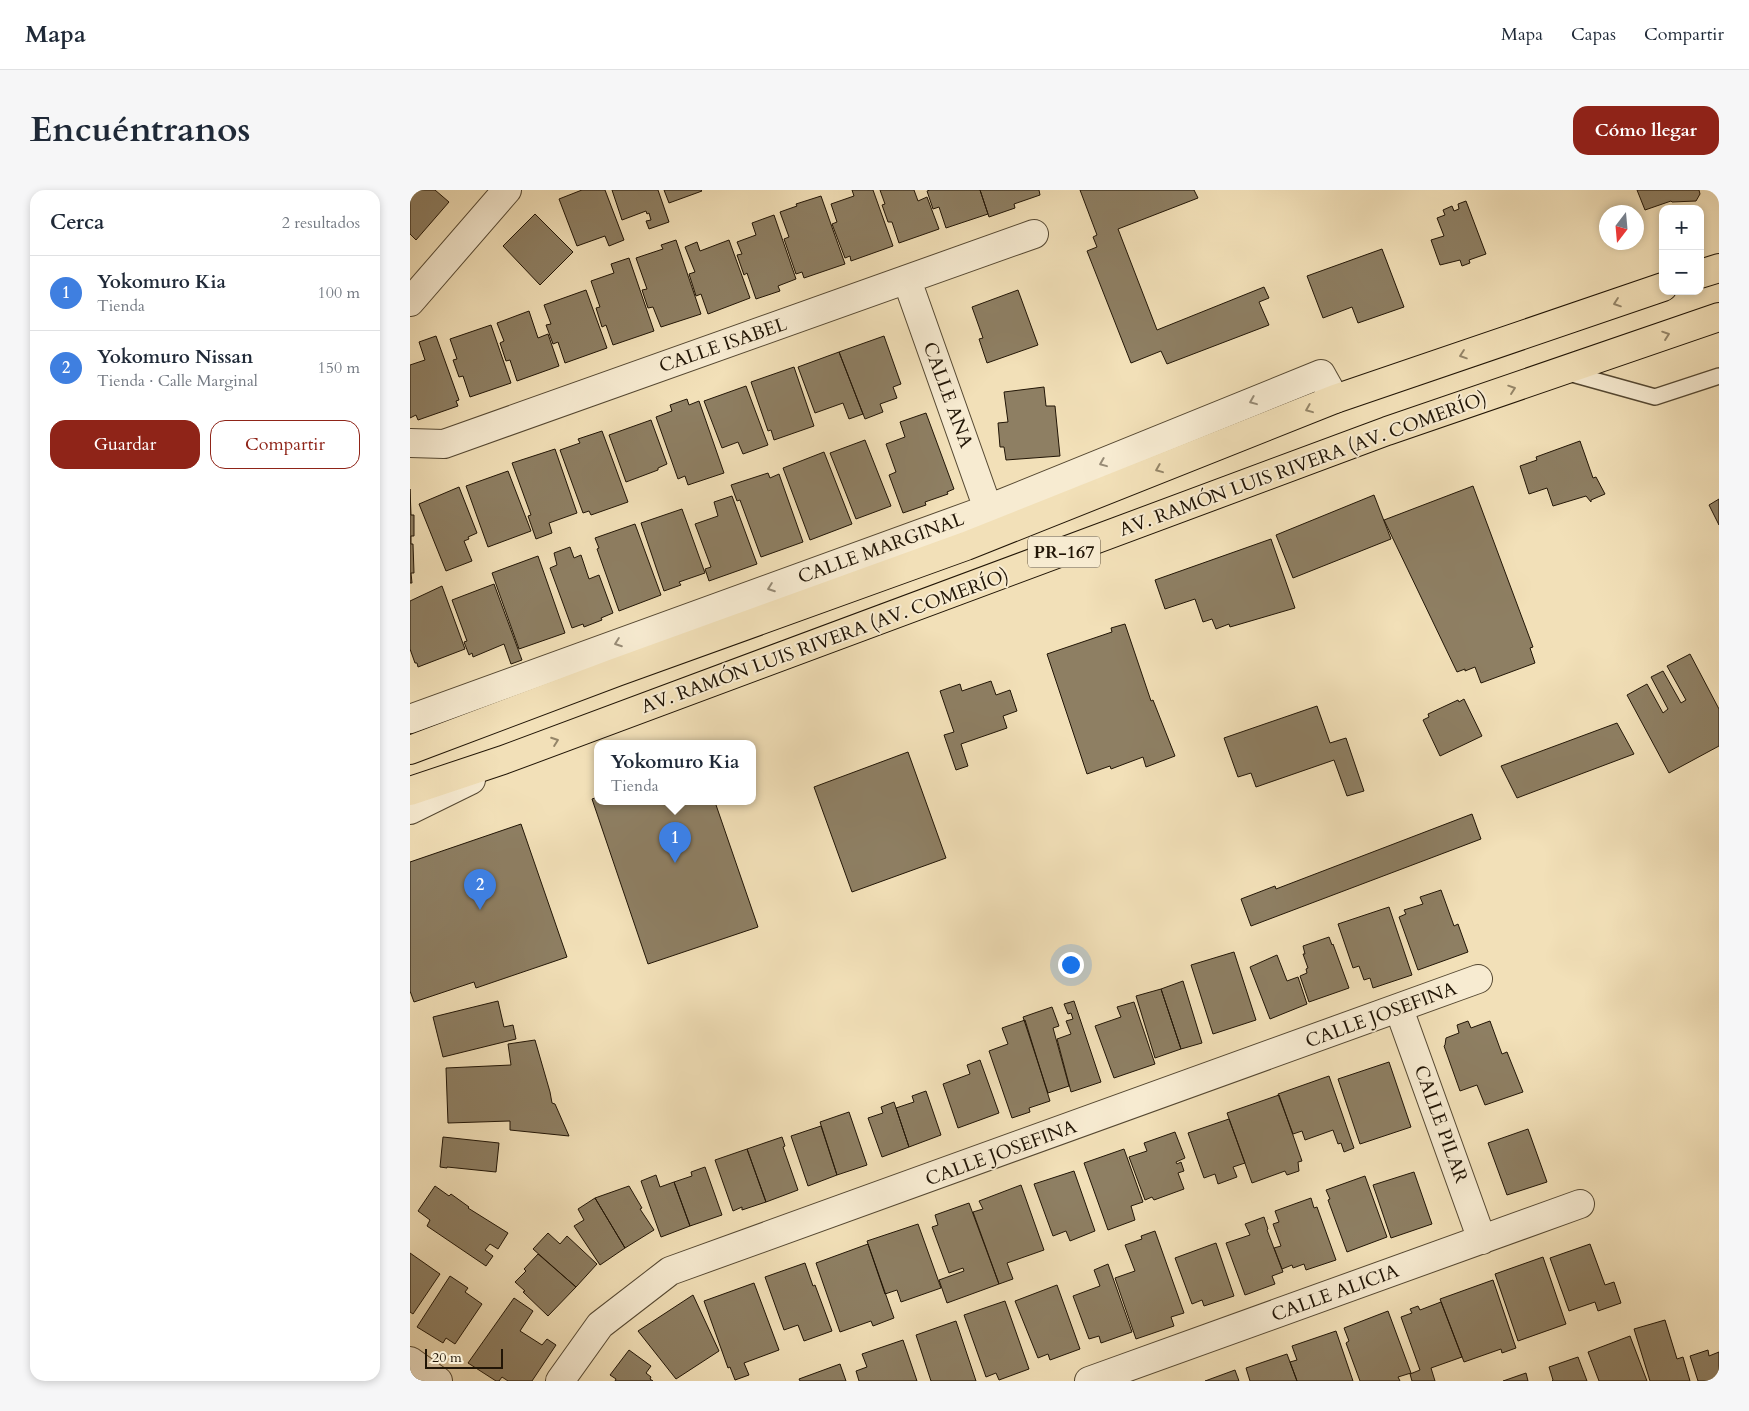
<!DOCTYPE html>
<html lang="es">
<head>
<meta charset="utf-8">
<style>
  :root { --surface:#fff; --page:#f6f6f7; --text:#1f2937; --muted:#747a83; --line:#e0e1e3; --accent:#8f2418 }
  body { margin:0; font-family:Cardo,serif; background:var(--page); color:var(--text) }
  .controls { position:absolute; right:15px; top:15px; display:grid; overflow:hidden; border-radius:10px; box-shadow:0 2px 8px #0003 }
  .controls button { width:45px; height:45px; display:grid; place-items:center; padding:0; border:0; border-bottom:1px solid var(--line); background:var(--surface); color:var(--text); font:25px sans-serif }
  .compass { position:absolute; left:1189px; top:15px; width:45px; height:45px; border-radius:50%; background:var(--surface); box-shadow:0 2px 8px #0003; rotate:196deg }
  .scale { position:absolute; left:15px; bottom:12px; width:78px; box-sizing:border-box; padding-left:5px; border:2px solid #211506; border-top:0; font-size:14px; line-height:18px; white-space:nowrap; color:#211506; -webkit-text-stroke:4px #f7ebd1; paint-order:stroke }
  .you { position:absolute; left:660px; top:774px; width:18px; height:18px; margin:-12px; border:4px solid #fff; border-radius:50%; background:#1a73e8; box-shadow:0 0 0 8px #1a73e833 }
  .badge { display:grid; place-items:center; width:32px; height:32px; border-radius:50%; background:var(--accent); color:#fff; font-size:16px; font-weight:700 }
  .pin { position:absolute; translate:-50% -41px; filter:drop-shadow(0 1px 2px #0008) }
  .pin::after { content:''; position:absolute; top:26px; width:18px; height:15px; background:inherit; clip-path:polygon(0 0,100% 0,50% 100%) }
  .popup { position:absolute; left:184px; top:550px; width:162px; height:65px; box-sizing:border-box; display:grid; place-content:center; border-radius:10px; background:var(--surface); filter:drop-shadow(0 1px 4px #0005); font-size:16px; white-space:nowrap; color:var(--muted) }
  .popup b { font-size:19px; color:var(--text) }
  .popup::after { content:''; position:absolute; left:50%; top:100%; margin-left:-10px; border:10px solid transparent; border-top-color:var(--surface) }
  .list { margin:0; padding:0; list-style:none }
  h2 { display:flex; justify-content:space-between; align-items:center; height:65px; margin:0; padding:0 20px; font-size:21px }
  h2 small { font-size:16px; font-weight:400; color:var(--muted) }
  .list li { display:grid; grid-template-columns:32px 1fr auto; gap:15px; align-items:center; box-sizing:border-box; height:75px; padding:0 20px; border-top:1px solid var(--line) }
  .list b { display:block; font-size:19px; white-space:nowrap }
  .list p { margin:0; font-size:16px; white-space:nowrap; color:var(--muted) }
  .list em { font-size:16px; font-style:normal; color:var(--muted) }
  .actions { display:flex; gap:10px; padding:15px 20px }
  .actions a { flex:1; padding:11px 0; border:1px solid var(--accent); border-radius:15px; text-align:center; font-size:18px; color:var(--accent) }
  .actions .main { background:var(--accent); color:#fff }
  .map { position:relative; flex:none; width:1309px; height:1191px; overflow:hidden; border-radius:15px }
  header { display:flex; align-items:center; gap:30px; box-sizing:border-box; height:70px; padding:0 25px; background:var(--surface); border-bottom:1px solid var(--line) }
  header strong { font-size:24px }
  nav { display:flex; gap:28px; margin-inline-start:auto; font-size:18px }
  .intro { display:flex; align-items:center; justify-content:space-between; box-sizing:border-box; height:120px; padding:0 30px }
  h1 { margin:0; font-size:35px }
  .button { padding:12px 22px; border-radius:15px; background:var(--accent); color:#fff; font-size:18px; font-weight:700 }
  main { display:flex; gap:30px; padding:0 30px }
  aside { flex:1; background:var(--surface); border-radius:15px; box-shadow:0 2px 8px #0003 }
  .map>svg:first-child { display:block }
  .building { fill:#8e7f63; stroke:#211506 }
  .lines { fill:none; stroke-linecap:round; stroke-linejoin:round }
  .service-casing { stroke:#554832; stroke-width:18 }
  .minor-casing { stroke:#554832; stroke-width:30 }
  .primary-casing { stroke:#211506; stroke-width:30 }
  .service { stroke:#f7ebd1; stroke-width:15 }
  .minor { stroke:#f7ebd1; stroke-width:28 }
  .primary { stroke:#f2e0b8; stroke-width:28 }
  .oneway { stroke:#948568 }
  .oneway2 { stroke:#978b76 }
  .labels { text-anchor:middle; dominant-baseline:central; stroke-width:4; stroke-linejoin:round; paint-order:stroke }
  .shield { fill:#f7ebd1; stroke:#615543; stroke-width:1 }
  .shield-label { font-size:18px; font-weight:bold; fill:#211506 }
  .street-label { font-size:19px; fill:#211506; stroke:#f7ebd1 }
</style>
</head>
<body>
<header>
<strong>Mapa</strong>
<nav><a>Mapa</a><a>Capas</a><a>Compartir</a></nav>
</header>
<div class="intro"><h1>Encuéntranos</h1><a class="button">Cómo llegar</a></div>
<main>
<aside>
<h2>Cerca<small>2 resultados</small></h2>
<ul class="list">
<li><span class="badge" style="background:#3f7fe0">1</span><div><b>Yokomuro Kia</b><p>Tienda</p></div><em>100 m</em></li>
<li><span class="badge" style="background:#3f7fe0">2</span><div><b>Yokomuro Nissan</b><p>Tienda · Calle Marginal</p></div><em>150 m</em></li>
</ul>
<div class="actions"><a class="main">Guardar</a><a>Compartir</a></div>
</aside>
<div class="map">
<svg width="1309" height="1191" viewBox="0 0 1309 1191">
  <rect width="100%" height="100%" fill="#f2e0b8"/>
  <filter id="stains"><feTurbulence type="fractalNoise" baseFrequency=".004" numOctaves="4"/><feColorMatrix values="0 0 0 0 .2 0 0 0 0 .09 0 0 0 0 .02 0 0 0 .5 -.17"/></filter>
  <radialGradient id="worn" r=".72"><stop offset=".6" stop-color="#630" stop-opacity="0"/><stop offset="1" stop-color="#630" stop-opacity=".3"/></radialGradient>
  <path class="building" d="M0,0H25L39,12L6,50L0,44Z
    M172,0H195L214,50L199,56L195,46L167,56L149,9Z
    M202,0H248L259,32L239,39L236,31L241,30L239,23L237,24L236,21L212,30Z
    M254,0H291L292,1L259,13Z
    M442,0H463L483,56L441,71L440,66L435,68L422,34L427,32L421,14L444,6Z
    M470,0H504L508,11L517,7L529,39L489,53L482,32H478L472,15L475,14Z
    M520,0H570L578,24L536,38L529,17L523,19L517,1Z
    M570,0H629L630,5L604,14L605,18L579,27Z
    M670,0H784L788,8L708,39L747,140L854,97L859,108L849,112L859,135L757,174L751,161L721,173L677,61L687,57L683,47L687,45Z
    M1227,0H1289L1290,4L1286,11L1262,12L1261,11L1235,20Z
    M411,6L435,74L394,88L392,82L386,84L374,49L379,47L370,22L387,16L386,14Z
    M1056,11L1076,64L1059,70L1060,73L1052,76L1050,70L1030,75L1021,50L1034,46L1027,28L1035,25L1033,20L1042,16L1044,21L1049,19L1048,14Z
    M125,24L163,62L130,95L93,56Z
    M364,25L386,89L368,96L370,101L346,109L337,83L334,85L327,65L332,64L327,52L346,45L342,33Z
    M266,50L291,124L251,137L243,117L238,118L232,100L237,99L226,68L253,59L251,55Z
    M319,50L340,108L298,124L291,104L286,106L279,84L285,82L275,57L287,52L290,61Z
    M972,59L994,117L948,133L942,117L913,128L897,86Z
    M219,68L244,141L203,155L196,135L192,137L186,118L190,117L181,91L204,83L201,74Z
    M176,100L197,158L155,173L148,152L143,154L136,135L141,134L134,115Z
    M608,100L628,155L577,173L569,149L573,148L562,117Z
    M119,121L128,148L138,144L149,176L107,191L100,170L96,171L90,153L94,151L87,133Z
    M81,135L101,193L60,207L53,186L49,187L43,170L47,169L40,149Z
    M26,146L49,210L46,211L48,216L8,230L6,225L0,228V175L15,170L9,152Z
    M474,146L491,194L483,197L487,208L470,214L473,222L455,229L429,162Z
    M429,162L453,224L439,229L433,213L405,223L388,177Z
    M384,177L404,236L364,250L361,240L358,241L341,192Z
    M336,196L358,255L333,264L328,252L312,258L294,211Z
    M634,197L636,216H645L650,266L596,270L594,257H590L588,233L598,232L594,202Z
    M277,209L279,215L289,211L314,283L278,295L275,286L268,289L246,227L262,221L260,215Z
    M516,223L544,299L537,302L538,304L515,312L516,315L493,323L479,285L486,282L476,254L495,247L490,232Z
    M241,230L257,274L248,278V280L216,292L199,245Z
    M192,241L218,312L181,325L179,321L173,323L150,260L170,253L168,249Z
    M455,250L481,316L446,329L420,263Z
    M1170,251L1183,288L1186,287L1195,304L1181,310V312L1176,306L1143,316L1137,298L1119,304L1110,276L1127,270L1126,267Z
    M145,259L167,323L139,333L142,343L126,349L118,326L121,325L102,273Z
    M414,262L442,334L400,350L373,278Z
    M98,281L121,341L78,357L56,296Z
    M358,283L360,288L369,284L393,352L351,367L330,310L327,311L321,295Z
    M1063,296L1123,457L1120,458L1125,473L1071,493L1065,477L1055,481V479L1047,482L974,330Z
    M49,297L67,343L58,347L59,349L54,351L62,371L36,381L9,314Z
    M0,299L1,325H4V346H1V354H3L4,383H1L2,393H0Z
    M964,305L981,349L883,388L866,345Z
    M322,306L347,374L299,391L295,379L301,377L285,334L308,326L304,312Z
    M1309,309V335L1299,315Z
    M272,319L295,383L269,392L271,395L254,401L231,333Z
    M225,334L251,405L209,421L187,359L189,358L185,348Z
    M861,349L885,418L820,437L819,434L806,439L802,429L793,432L785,409L755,419L745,390Z
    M160,357L164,368L171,365L179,389L189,385L203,423L191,428L192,430L174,437L173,434L162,438L140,378L147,375L144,363Z
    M128,366L155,443L109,459L82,383Z
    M84,394L112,470L101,474L94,454L63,467L62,463L59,465L54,452L57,451L42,410Z
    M32,396L55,459L8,477L7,473H5L0,459V411Z
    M715,434L741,511L743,510L765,566L736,577L733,567L701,579L700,576L677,584L637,464L702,442L701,438Z
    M1280,464L1309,519V556L1259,583L1217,505L1237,494L1253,523L1258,519L1241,487L1253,481L1271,513L1276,510L1257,476Z
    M581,491L586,505L600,500L607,521L593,526L597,538L551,554L558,576L546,580L534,545L544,542L530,501L550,494L552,501Z
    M1054,509L1072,546L1030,566L1013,530L1019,527L1018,524L1048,510L1049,512Z
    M907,516L920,553L936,548L954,601L937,606L924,570L846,597L841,583L828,587L814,548Z
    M1207,533L1224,564L1107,608L1091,576Z
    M498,562L536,668L442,702L404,597Z
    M188,607V612H305L348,737L238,774L182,609Z
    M1062,624L1071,649L841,736L831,709L865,696L866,699Z
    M111,634L157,767L66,798L64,792L4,812L0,801V672Z
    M1031,700L1044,736L1048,734L1058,762L1008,780L989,727L996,724L994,720L1013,714L1010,707Z
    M979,717L1002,785L963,798L960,788L954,790L949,776L943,778L928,734Z
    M919,747L922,755L923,754L939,798L899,812L890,786L897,783L896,779L898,778L893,764H895L893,756Z
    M824,762L846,830L803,844L781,775Z
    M867,765L877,791L888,787L897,814L860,829L840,777Z
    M773,791L792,853L771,859L751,799Z
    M751,799L771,859L745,868L726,806Z
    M88,811L94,837L103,835L106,849L33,867L23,827Z
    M664,811L691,892L661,902L647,849L661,844L656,831L663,829L661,823L658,824L654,814Z
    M724,812L745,874L704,888L685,836L711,827L707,817Z
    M642,817L649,836L643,838L659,896L638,903L613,827Z
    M615,830L640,911L619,918L620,922L602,928L579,861L598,854L592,838Z
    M1058,831L1061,838L1080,831L1092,864L1097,862L1113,902L1075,915L1067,895L1050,901L1034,856L1035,855L1036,848L1049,843L1047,835Z
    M125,850L140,902L142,913L145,914L159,946L100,940V931L38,933L36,878L101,875L98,854Z
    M570,870L589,923L548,938L533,894L560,884L557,875Z
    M979,872L1001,937L950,954L928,889Z
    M919,886L944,958L934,962L931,953L928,954L923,940L895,950L892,941L883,944L868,904Z
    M516,901L531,945L499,957L486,918L504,912L502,906Z
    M869,905L892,971L888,972L889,981L877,985L875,981L842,993L817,923Z
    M484,912L499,957L472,967L458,928L473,923L471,917Z
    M439,922L457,975L427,985L410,932Z
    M819,929L835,973L823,977L827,987L808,994L805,984L794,988L778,943Z
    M411,936L427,985L398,996L381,946Z
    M1118,939L1137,992L1097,1005L1078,953Z
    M765,942L775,968L766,972L767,974L771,972L774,981L768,983L774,999L744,1010L742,1007L735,1010L719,967L737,961L734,953Z
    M33,947L89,953L86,982L37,977V978L30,977Z
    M372,947L375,956L373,957L388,1000L356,1012L337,959Z
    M337,959L356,1012L332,1020V1017L323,1021L305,970Z
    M714,959L733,1012L721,1016L725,1030L698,1040L674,973Z
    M295,977L312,1025L280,1036L264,992L282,986L281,982Z
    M664,981L685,1041L660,1051L656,1041L643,1046L624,994Z
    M1004,982L1022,1034L981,1048L963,995Z
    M246,985L250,997L264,992L280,1036L251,1047L231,991Z
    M955,986L977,1047L937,1062L918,1010L920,1009L916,1000Z
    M611,995L634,1060L597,1073L603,1089L589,1094L563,1022L573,1019L569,1011Z
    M25,996L39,1006L41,1004L59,1017L58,1018L98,1043L88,1059L80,1054L75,1060L83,1066L76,1076L17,1036L20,1030L8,1021Z
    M219,996L232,1018L230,1019L244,1040L215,1058L185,1008Z
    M185,1008L215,1058L190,1075L164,1036L174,1030L168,1019Z
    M901,1008L904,1018L907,1017L926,1070L896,1080L894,1074L883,1078L882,1075L872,1079L864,1058L871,1056L863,1034L869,1032L865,1021Z
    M559,1013L589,1094L537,1113L529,1090L554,1081L553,1078L539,1083L522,1037L528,1035L525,1025Z
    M854,1027L858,1039L857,1040L873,1082L862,1086L865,1094L835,1105L816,1053L840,1045L835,1034Z
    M508,1034L531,1098L491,1112L487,1100L475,1104L457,1051Z
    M745,1041L774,1123L761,1127L764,1136L726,1149L705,1088L725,1081L715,1055L732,1049L731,1046Z
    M138,1043L150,1054L157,1046L187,1074L166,1097L123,1059Z
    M806,1053L824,1106L794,1116L792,1110L782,1114L765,1068Z
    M458,1054L484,1128L463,1136L461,1131L430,1142L406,1073Z
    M1180,1054L1195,1095L1204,1092L1211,1113L1188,1121L1185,1112L1159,1121L1140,1068Z
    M0,1063L30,1084L3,1124L0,1122Z
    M128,1064L166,1097L138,1126L113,1102L115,1101L105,1092L116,1081L114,1079Z
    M1133,1067L1156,1134L1108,1151L1085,1084Z
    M395,1073L403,1096L405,1095L422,1141L394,1151L388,1135L374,1140L355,1087Z
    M698,1074L722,1142L691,1153L689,1146L679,1149L663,1106L690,1096L684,1080Z
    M40,1086L58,1098L55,1102L72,1114L45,1154L36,1148L33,1153L7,1137Z
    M1083,1090L1106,1158L1092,1163L1091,1159L1054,1172L1030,1109Z
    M344,1093L369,1160L334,1173L339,1185L325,1190L320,1177L318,1178L294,1111Z
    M647,1095L670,1159L640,1170L638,1164L628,1168L605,1111Z
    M283,1105L309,1161L266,1189L228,1141Z
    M104,1108L123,1121L110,1141L132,1155L137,1149L146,1155L122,1191H98L92,1187L89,1191H86L58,1173Z
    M595,1111L619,1179L589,1190L586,1183L576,1187L554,1125Z
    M1031,1112L1052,1167L1021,1178L1025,1191H1002L1000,1184L1010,1180L991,1127L1002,1123L1000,1119L1008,1116L1010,1120Z
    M978,1121L1001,1183L988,1187L990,1191H950L936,1153L939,1151L934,1138Z
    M1255,1130L1267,1169L1273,1167L1280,1191H1240L1224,1139Z
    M546,1131L566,1191H521L506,1145Z
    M926,1141L943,1191H887L880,1172L887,1170L882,1156Z
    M1220,1146L1237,1191H1189L1178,1162Z
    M493,1150L507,1191H449L446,1181L457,1177L452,1164Z
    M219,1160L241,1176L236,1183L241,1187L240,1189L243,1191H205L206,1189L200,1185Z
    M1298,1160L1299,1166L1309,1162V1191H1288L1280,1166Z
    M877,1164L887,1191H840L836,1178Z
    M1168,1167L1177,1191H1142L1143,1190L1139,1177Z
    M430,1174L436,1191H390L389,1189Z
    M825,1180L829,1191H795Z
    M1116,1183L1118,1191H1093Z"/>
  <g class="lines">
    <g class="service-casing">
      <path id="service" d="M1155,182L1245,207L1309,186"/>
    </g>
    <g class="minor-casing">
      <path id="minor" d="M497,90L578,319
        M0,112L97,0
        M0,253L34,254L624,44
        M0,529L578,319L911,184L925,209
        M0,620L61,590
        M989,819L1072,1050
        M0,1171L28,1191
        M150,1191L190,1135L260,1081L1068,789
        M679,1191L1170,1014"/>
    </g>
    <g class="primary-casing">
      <path id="primary" d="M1290,84L1309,78
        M0,560L207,482L556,356L925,209L1253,97
        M0,601L93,570L977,241L1309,127"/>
    </g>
    <use href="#service" class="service"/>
    <use href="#minor" class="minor"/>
    <use href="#primary" class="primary"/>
  </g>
  <defs><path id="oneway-chevron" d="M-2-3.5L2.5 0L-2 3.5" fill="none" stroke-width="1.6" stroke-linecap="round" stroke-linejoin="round" transform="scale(1.25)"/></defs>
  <g class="oneway">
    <use href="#oneway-chevron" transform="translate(1207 113) rotate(161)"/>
    <use href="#oneway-chevron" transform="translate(1256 145) rotate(-19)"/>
    <use href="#oneway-chevron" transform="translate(1053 165) rotate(161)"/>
    <use href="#oneway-chevron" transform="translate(1102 199) rotate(-19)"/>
    <use href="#oneway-chevron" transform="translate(899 219) rotate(158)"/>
    <use href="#oneway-chevron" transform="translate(749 279) rotate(158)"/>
    <use href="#oneway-chevron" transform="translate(145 551) rotate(-20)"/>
  </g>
  <g class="oneway2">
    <use href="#oneway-chevron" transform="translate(843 211) rotate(158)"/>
    <use href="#oneway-chevron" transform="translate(693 273) rotate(158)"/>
    <use href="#oneway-chevron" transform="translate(361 398) rotate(160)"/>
    <use href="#oneway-chevron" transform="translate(208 453) rotate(160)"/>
  </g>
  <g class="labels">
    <rect class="shield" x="618" y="346.5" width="72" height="31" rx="4"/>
    <g class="shield-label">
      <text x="654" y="362">PR-167</text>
    </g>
    <g class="street-label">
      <text transform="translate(313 155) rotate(-19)">CALLE ISABEL</text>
      <text transform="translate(538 205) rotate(70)">CALLE ANA</text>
      <text transform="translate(893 274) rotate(-20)">AV. RAMÓN LUIS RIVERA (AV. COMERÍO)</text>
      <text transform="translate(471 358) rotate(-20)">CALLE MARGINAL</text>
      <text transform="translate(415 451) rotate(-20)">AV. RAMÓN LUIS RIVERA (AV. COMERÍO)</text>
      <text transform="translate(971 825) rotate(-20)">CALLE JOSEFINA</text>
      <text transform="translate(1031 934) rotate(70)">CALLE PILAR</text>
      <text transform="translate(591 963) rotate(-20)">CALLE JOSEFINA</text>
      <text transform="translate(925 1103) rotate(-20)">CALLE ALICIA</text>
    </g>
  </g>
  <rect width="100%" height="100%" filter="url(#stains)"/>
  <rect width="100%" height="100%" fill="url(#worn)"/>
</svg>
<div class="controls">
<button>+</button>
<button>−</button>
</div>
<svg class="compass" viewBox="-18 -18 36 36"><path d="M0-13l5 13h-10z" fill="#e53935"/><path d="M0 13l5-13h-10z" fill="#747a83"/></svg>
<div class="scale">20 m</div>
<div class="you"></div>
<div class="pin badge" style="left:265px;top:673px;background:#3f7fe0">1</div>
<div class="popup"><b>Yokomuro Kia</b>Tienda</div>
<div class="pin badge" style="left:70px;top:720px;background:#3f7fe0">2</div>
</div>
</main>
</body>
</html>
